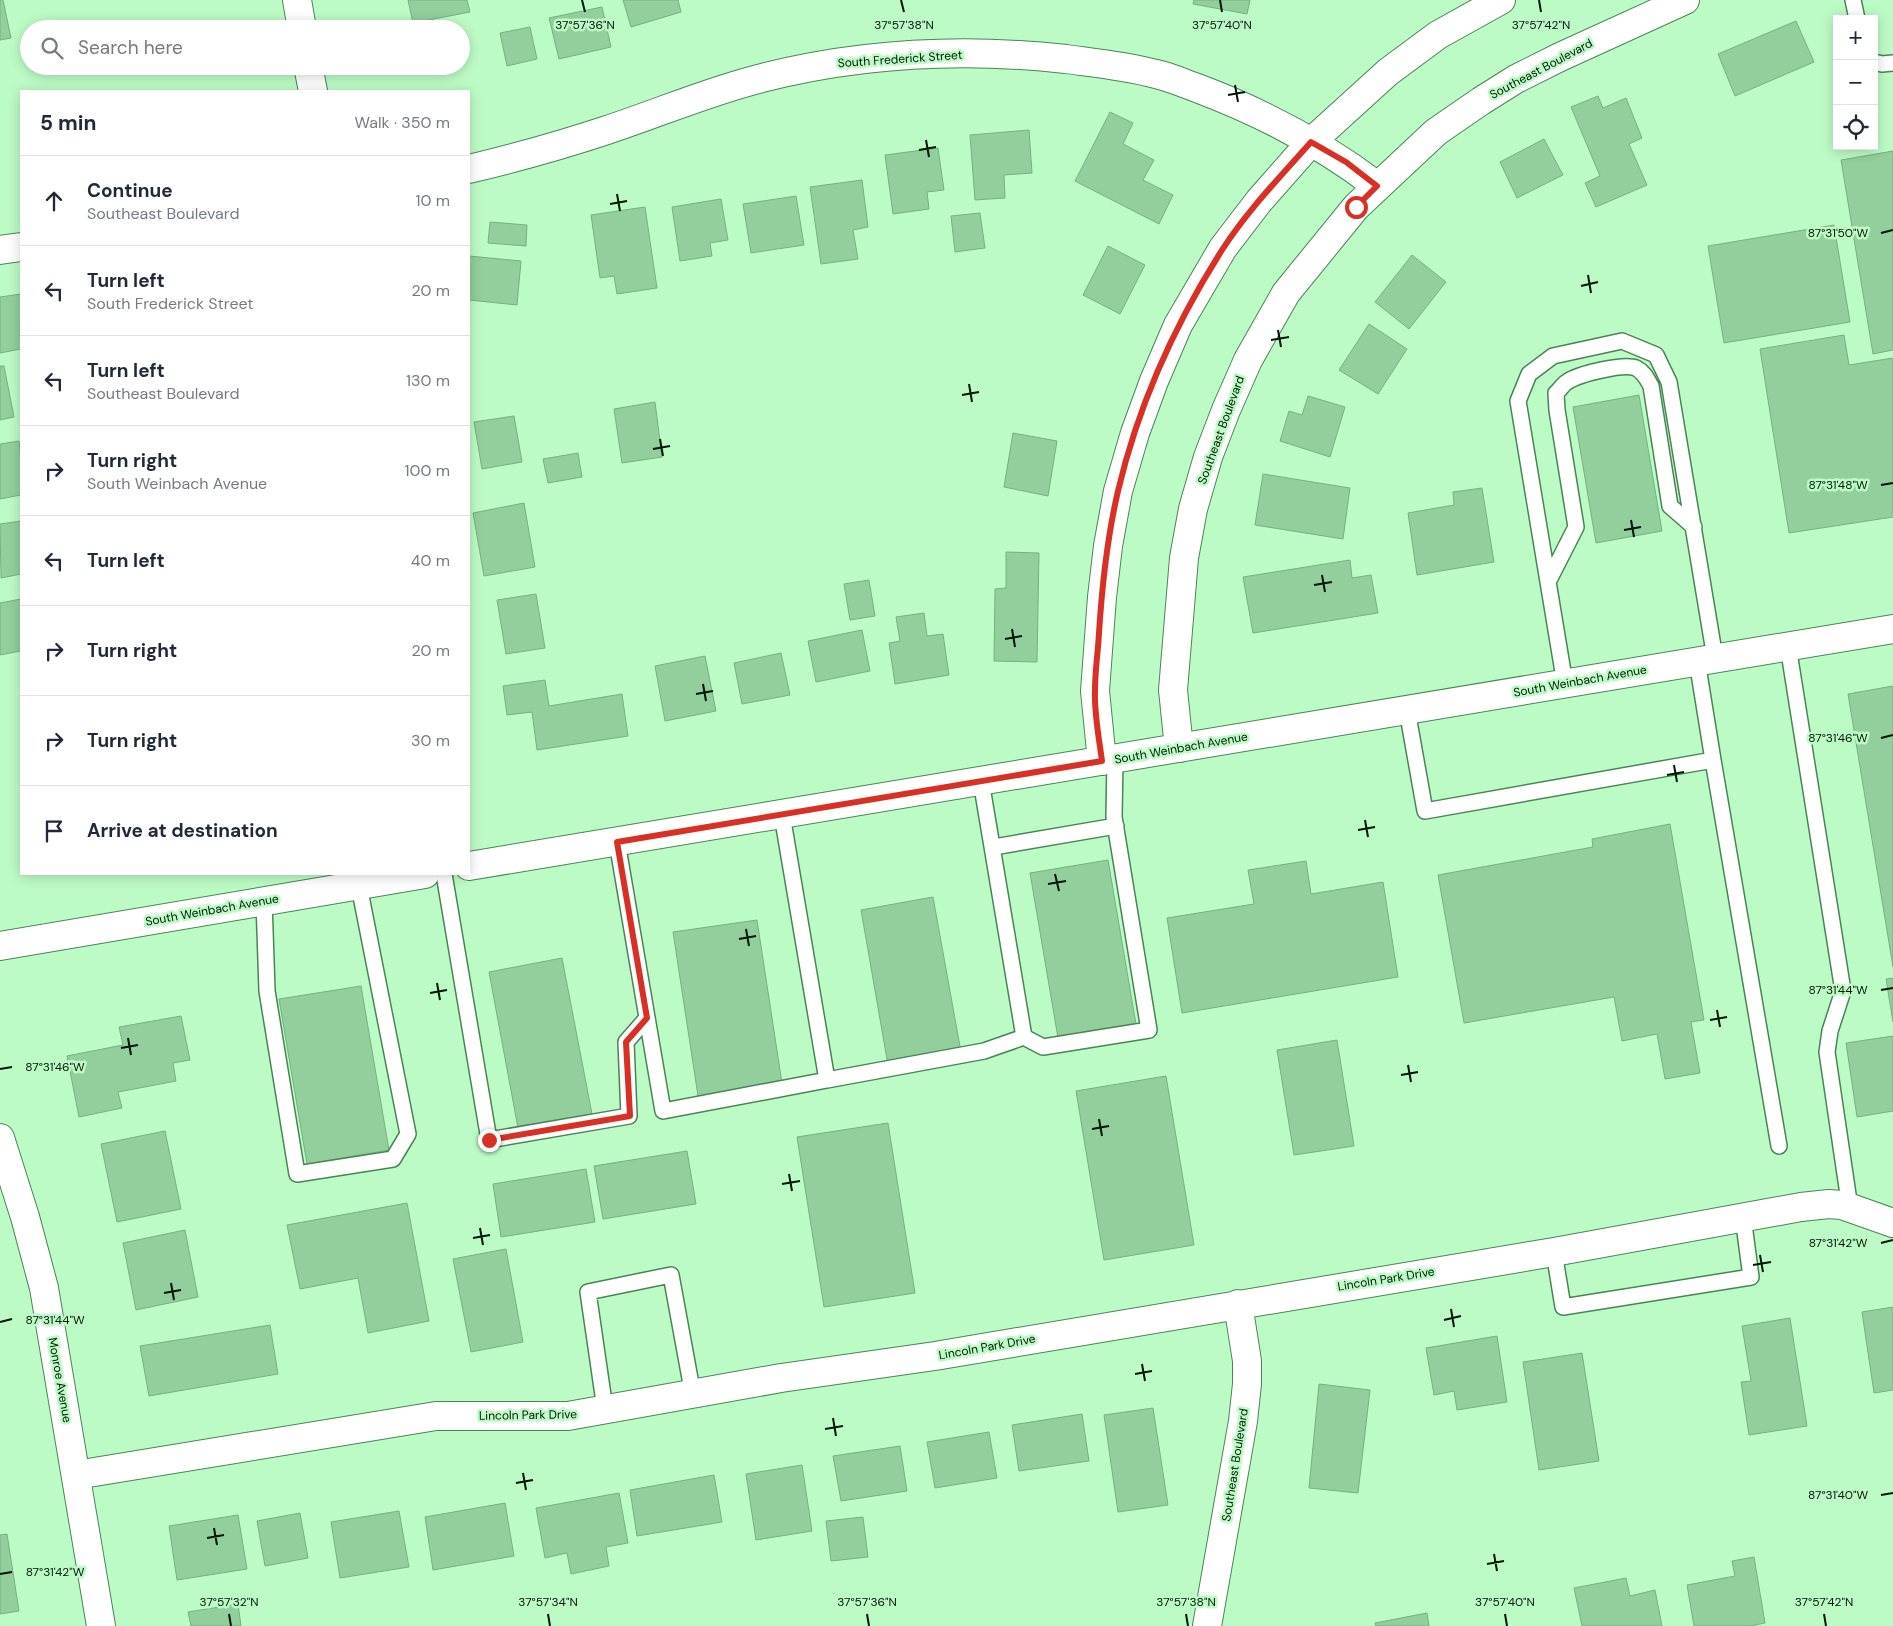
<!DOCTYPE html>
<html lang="en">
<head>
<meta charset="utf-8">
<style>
  :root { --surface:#fff; --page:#f6f6f7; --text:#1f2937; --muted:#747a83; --line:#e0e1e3 }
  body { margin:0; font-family:"DM Sans",sans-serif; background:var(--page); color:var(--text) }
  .controls { position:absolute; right:15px; top:15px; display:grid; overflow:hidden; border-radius:0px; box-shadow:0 2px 12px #0003 }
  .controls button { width:45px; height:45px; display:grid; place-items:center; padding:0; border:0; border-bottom:1px solid var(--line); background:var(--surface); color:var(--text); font:25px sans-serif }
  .stop { position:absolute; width:15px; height:15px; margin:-11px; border:4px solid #d93025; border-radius:50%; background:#fff }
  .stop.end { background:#d93025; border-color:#fff; box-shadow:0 1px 5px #0008 }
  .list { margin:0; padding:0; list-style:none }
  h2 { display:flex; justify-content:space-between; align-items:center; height:65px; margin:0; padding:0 20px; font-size:21px }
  h2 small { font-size:16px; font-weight:400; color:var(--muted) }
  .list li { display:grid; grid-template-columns:32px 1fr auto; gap:15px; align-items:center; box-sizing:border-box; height:90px; padding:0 20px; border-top:1px solid var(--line) }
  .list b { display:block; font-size:19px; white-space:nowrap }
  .list p { margin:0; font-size:16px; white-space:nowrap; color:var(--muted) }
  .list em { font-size:16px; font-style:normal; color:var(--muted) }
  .icon { flex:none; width:28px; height:28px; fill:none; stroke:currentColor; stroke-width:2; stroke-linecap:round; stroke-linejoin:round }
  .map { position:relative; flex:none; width:1893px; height:1626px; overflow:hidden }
  .search { position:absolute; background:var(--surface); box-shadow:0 2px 12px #0003; left:20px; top:20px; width:450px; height:55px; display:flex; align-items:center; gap:12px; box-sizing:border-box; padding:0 18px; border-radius:28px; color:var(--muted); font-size:19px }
  .panel { position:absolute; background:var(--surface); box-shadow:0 2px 12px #0003; left:20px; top:90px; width:450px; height:785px; border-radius:0px }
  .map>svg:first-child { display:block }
  .building { fill:#92cf9c; stroke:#75b17f }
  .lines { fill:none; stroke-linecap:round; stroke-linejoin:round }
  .lane-casing { stroke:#4a8455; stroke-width:18 }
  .street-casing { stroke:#4a8455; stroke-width:30 }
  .secondary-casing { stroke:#4a8455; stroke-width:30 }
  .lane { stroke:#fff; stroke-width:15 }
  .street { stroke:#fff; stroke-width:28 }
  .secondary { stroke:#fff; stroke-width:28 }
  .route { stroke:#d93025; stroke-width:6 }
  .ticks { fill:none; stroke:#011706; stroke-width:2 }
  .labels { text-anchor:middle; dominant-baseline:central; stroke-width:5; stroke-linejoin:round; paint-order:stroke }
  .street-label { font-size:12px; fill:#011706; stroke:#bdfbc6 }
  .ticks-label { font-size:12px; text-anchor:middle; fill:#011706; stroke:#bdfbc6; stroke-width:5; stroke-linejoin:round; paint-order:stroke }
</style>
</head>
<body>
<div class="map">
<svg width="1893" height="1626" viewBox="0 0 1893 1626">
  <rect width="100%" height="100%" fill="#bdfbc6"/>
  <path class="building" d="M0,0H3L11,38L0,40Z
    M408,0H467L470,12L413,23Z
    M623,0H678L681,12L631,27Z
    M1194,0H1250L1247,14L1193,4Z
    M602,7L611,47L559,59L549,18Z
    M1796,21L1814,62L1735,96L1718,54Z
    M530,27L537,59L507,66L500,33Z
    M1598,96L1603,108L1626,98L1642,138L1629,144L1647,185L1596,207L1585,183L1600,176L1571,107Z
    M1110,112L1133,123L1123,144L1154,160L1143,180L1173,195L1159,224L1075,181Z
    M1029,130L1032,173L1004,175L1005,198L975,200L970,135Z
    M1544,139L1563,175L1517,198L1500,162Z
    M938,148L944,190L927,192L929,209L893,214L885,155Z
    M1893,151V350L1873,354L1841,160Z
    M862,180L868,227L853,230L858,259L821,264L810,187Z
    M796,196L804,245L751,253L743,204Z
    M721,199L728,240L710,243L712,256L680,261L672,207Z
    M645,207L657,288L617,294L614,276L600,278L591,215Z
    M980,213L985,248L955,252L951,216Z
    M490,222L527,225L526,246L488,243Z
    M1834,225L1850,322L1724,343L1708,246Z
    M1108,246L1145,265L1120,314L1083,295Z
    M1412,255L1446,282L1409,329L1375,302Z
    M469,256L521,261L517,305L469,300Z
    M21,294V349L0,353V297Z
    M1369,324L1407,349L1378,394L1339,370Z
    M1844,335L1849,365L1893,358V517L1789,533L1760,349Z
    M0,366H4L14,417L0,420Z
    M1639,395L1662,531L1596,543L1573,407Z
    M1308,396L1345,407L1330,457L1280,441L1289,411L1302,415Z
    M655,402L662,457L622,463L614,409Z
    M514,416L522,462L482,469L474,422Z
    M1013,433L1057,441L1048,496L1004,487Z
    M19,441L21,459V495L0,499V444Z
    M578,453L582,477L548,483L543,459Z
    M1263,474L1350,488L1343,539L1255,525Z
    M1482,488L1494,562L1417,575L1408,513L1454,505L1453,492Z
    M524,503L535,567L484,576L473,513Z
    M21,521V574L1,578L0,524Z
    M1006,552L1039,553L1037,662L994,661L995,589L1006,588Z
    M1350,560L1352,578L1371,575L1378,613L1253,633L1243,577Z
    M869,580L875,616L850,620L844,584Z
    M536,594L545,648L506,654L497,600Z
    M21,599V651L0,655V603Z
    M924,613L927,636L943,634L949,675L895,684L889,643L900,641L896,617Z
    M862,630L870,671L816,682L808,641Z
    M781,653L790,695L742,704L734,663Z
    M705,656L716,711L665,721L655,666Z
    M545,680L549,706L622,694L628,736L537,750L532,712L507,715L503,686Z
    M1893,686V967L1848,694Z
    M1670,824L1704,1020L1691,1022L1700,1073L1665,1079L1657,1034L1622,1041L1614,997L1464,1023L1438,875L1593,847L1592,839Z
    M1108,860L1136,1024L1058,1038L1030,873Z
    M1306,861L1311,894L1383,882L1398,977L1182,1013L1167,918L1254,904L1248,870Z
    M933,897L961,1052L888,1065L861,910Z
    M757,920L782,1083L698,1096L673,932Z
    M562,958L592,1114L518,1128L489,972Z
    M1893,978V1022L1886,979Z
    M361,986L389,1150L307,1164L279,999Z
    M181,1016L190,1060L173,1063L176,1081L118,1092L122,1108L79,1117L67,1056L123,1045L119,1027Z
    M1893,1036V1111L1857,1117L1846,1043Z
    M1337,1040L1354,1146L1294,1155L1277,1050Z
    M1166,1076L1194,1245L1104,1260L1076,1091Z
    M888,1123L915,1293L824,1307L797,1137Z
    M165,1131L181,1209L117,1222L101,1144Z
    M687,1151L696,1204L603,1219L594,1166Z
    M586,1169L595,1222L501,1237L493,1184Z
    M407,1203L429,1321L368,1333L358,1278L300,1289L287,1225Z
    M185,1230L198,1297L136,1310L123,1243Z
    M506,1249L523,1342L471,1352L453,1259Z
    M1893,1307V1390L1874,1393L1862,1312Z
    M1790,1318L1807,1426L1749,1435L1741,1382L1751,1381L1742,1326Z
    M270,1325L278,1374L149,1396L140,1346Z
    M1497,1336L1507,1402L1457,1410L1454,1391L1434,1395L1426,1348Z
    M1582,1353L1599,1461L1539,1470L1523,1362Z
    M1319,1384L1370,1390L1358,1493L1309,1488Z
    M1153,1408L1168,1505L1118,1512L1104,1415Z
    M1082,1414L1089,1461L1019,1471L1012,1425Z
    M989,1432L997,1478L935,1488L927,1442Z
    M900,1446L907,1491L841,1501L833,1456Z
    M802,1465L812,1531L756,1540L746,1474Z
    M714,1475L722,1522L637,1536L630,1490Z
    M619,1493L628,1543L606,1547L609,1566L571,1574L567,1553L545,1558L536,1508Z
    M505,1503L514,1556L433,1570L425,1517Z
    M399,1511L409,1567L340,1578L331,1522Z
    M300,1513L308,1558L265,1566L257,1521Z
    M238,1515L247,1569L177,1580L169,1526Z
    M863,1517L868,1557L831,1561L826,1521Z
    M7,1534L19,1611L0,1614V1535Z
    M1754,1557L1765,1623L1750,1626H1694L1687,1585L1735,1576L1732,1561Z
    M1626,1578L1630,1596L1655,1590L1662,1626H1582L1574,1588Z
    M238,1604L241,1626H191L188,1612Z
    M1427,1613L1429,1626H1376L1375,1623Z"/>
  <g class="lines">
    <g class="lane-casing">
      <path id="lane" d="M1853,0L1857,19
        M1874,62L1882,64L1893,63
        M1548,582L1576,527L1557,410L1556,393C1560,390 1563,384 1567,382C1578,374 1624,363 1636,368C1644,372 1647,379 1651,386L1670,506L1694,527
        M1788,646L1843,991L1830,1031L1827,1052L1850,1208
        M1565,684L1518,401L1529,374L1553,356L1622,341L1656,355L1669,382L1715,658
        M1407,710L1425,811L1713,760L1697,661
        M1713,760L1779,1146
        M981,781L1024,1037
        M782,815L827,1080L984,1051L1024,1037L1043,1047L1149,1030L1114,817L1115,759
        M617,842L663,1111L827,1080
        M994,847L1116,826
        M444,874L489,1140L629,1116L626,1042L647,1018
        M264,901L267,991L297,1174L393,1159L408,1134L359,886
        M1554,1252L1563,1307L1751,1277L1743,1217
        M605,1409L588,1292L671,1275L693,1395"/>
    </g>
    <g class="street-casing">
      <path id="street" d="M297,0L302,29
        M308,66L313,91
        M469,169C515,158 562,145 607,130C659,113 709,91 762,78C861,53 965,48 1066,59C1096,63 1127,66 1156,74C1170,77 1183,83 1197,88C1261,112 1322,144 1377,186
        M0,250L21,247
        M1179,748L1173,690L1184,558L1193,509L1208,457L1226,410L1248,360L1286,293L1356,207L1436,132L1481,101L1516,79L1560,57L1685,0
        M1102,761L1095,691L1102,597L1108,546L1118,491L1135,433L1154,381L1178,325L1223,248L1259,201L1311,142L1388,72L1438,35L1501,0
        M0,1138L25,1217L44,1288L101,1626
        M76,1475L436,1416H568L781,1378L935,1356L1554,1252L1801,1207L1829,1204L1842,1205L1893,1223
        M1207,1626L1243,1421L1247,1384V1361L1238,1304"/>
    </g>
    <g class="secondary-casing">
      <path id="secondary" d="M469,866L1893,629
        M0,946L425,874"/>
    </g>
    <use href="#lane" class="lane"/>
    <use href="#street" class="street"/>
    <use href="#secondary" class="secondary"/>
  </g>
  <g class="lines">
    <path class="route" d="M489,1140L630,1116L626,1042L647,1018L617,842L1102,761C1099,738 1094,713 1095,690C1095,671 1098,652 1099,633C1102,586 1107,538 1118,491C1138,406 1175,324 1222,250C1247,211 1280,177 1311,142L1346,162L1377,186L1356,207"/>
  </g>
  <path class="ticks" d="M582,0L585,12M901,0L904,12M1220,0L1222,12M1539,0L1541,12M1235,85L1238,102M1228,95L1245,92M926,140L929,157M919,150L936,147M617,194L620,211M610,204L627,201M1881,233L1893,230M1588,275L1591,293M1581,286L1598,282M1278,330L1281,347M1271,340L1289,337M969,384L972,402M962,395L979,392M660,439L663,456M653,449L670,446M1881,485L1893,483M1631,520L1634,537M1624,530L1641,527M1322,575L1325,592M1314,585L1332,582M1012,629L1015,647M1005,639L1022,636M703,684L706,701M696,694L713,691M1881,738L1893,735M1674,765L1677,782M1667,775L1684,772M1365,820L1368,837M1358,830L1375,827M1055,874L1059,891M1048,884L1066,881M746,929L749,946M739,939L756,936M437,983L440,1000M1881,990L1893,988M430,993L447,990M1717,1010L1720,1027M1710,1020L1727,1017M128,1038L131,1055M121,1048L138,1045M1408,1065L1411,1082M0,1069L12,1067M1401,1075L1418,1072M1099,1119L1102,1136M1092,1129L1109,1126M789,1174L792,1191M782,1184L800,1181M480,1228L483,1245M473,1238L490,1235M1881,1243L1893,1240M1760,1255L1763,1272M1753,1265L1771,1262M171,1283L174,1300M164,1293L181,1290M1451,1309L1454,1327M1444,1320L1461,1316M0,1322L12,1319M1142,1364L1145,1381M1135,1374L1152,1371M833,1418L836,1436M825,1429L843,1426M523,1473L526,1490M516,1483L533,1480M1881,1495L1893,1493M214,1528L217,1545M207,1538L224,1535M1494,1554L1497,1571M1487,1564L1504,1561M0,1574L12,1572M229,1614L231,1626M548,1614L550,1626M867,1614L869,1626M1186,1614L1188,1626M1505,1614L1507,1626M1824,1614L1826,1626"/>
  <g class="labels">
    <g class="street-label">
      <text transform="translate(900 59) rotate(-4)">South Frederick Street</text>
      <text transform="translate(1541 69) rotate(-28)">Southeast Boulevard</text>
      <text transform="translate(1221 430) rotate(-70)">Southeast Boulevard</text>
      <text transform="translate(1580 681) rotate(-10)">South Weinbach Avenue</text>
      <text transform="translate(1181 748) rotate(-10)">South Weinbach Avenue</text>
      <text transform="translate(212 910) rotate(-10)">South Weinbach Avenue</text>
      <text transform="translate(1386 1279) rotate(-9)">Lincoln Park Drive</text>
      <text transform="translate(987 1347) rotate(-10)">Lincoln Park Drive</text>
      <text transform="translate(60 1380) rotate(80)">Monroe Avenue</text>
      <text transform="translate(528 1415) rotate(-1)">Lincoln Park Drive</text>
      <text transform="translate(1235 1465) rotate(-81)">Southeast Boulevard</text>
    </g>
  </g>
  <g class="ticks-label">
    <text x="585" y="29">37°57'36"N</text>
    <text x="904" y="29">37°57'38"N</text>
    <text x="1222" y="29">37°57'40"N</text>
    <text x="1541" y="29">37°57'42"N</text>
    <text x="1838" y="237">87°31'50"W</text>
    <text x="1838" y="489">87°31'48"W</text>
    <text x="1838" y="742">87°31'46"W</text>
    <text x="1838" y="994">87°31'44"W</text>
    <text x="55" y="1071">87°31'46"W</text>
    <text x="1838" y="1247">87°31'42"W</text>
    <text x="55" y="1324">87°31'44"W</text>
    <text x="1838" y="1499">87°31'40"W</text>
    <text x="55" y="1576">87°31'42"W</text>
    <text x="229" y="1606">37°57'32"N</text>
    <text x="548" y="1606">37°57'34"N</text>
    <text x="867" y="1606">37°57'36"N</text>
    <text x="1186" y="1606">37°57'38"N</text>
    <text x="1505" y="1606">37°57'40"N</text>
    <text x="1824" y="1606">37°57'42"N</text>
  </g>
</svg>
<div class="controls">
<button>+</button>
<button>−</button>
<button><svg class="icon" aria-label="locate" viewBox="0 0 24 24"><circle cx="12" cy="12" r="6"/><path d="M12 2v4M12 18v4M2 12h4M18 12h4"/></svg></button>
</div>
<div class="stop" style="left:1356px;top:207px"></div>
<div class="stop end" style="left:489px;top:1140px"></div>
<div class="search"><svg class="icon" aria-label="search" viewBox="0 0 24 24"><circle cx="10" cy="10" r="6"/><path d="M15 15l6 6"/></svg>Search here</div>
<section class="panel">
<h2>5 min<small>Walk · 350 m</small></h2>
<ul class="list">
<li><svg class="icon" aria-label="ahead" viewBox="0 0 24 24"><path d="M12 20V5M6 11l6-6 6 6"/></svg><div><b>Continue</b><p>Southeast Boulevard</p></div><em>10 m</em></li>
<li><svg class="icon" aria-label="left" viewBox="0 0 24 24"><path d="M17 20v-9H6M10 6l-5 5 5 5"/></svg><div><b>Turn left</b><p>South Frederick Street</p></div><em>20 m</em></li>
<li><svg class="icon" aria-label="left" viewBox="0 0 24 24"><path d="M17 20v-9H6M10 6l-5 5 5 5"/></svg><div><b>Turn left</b><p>Southeast Boulevard</p></div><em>130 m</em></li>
<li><svg class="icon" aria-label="right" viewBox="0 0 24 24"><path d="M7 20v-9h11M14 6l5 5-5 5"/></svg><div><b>Turn right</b><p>South Weinbach Avenue</p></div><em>100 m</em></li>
<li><svg class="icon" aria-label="left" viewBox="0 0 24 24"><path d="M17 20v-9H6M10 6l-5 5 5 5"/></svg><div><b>Turn left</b></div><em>40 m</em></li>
<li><svg class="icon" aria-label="right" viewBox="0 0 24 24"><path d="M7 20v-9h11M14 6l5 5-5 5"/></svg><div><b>Turn right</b></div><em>20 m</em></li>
<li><svg class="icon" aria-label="right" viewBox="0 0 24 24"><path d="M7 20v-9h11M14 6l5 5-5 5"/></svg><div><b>Turn right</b></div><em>30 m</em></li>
<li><svg class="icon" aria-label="arrive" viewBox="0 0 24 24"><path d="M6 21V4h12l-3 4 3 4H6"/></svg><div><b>Arrive at destination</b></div></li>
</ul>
</section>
</div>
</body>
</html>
